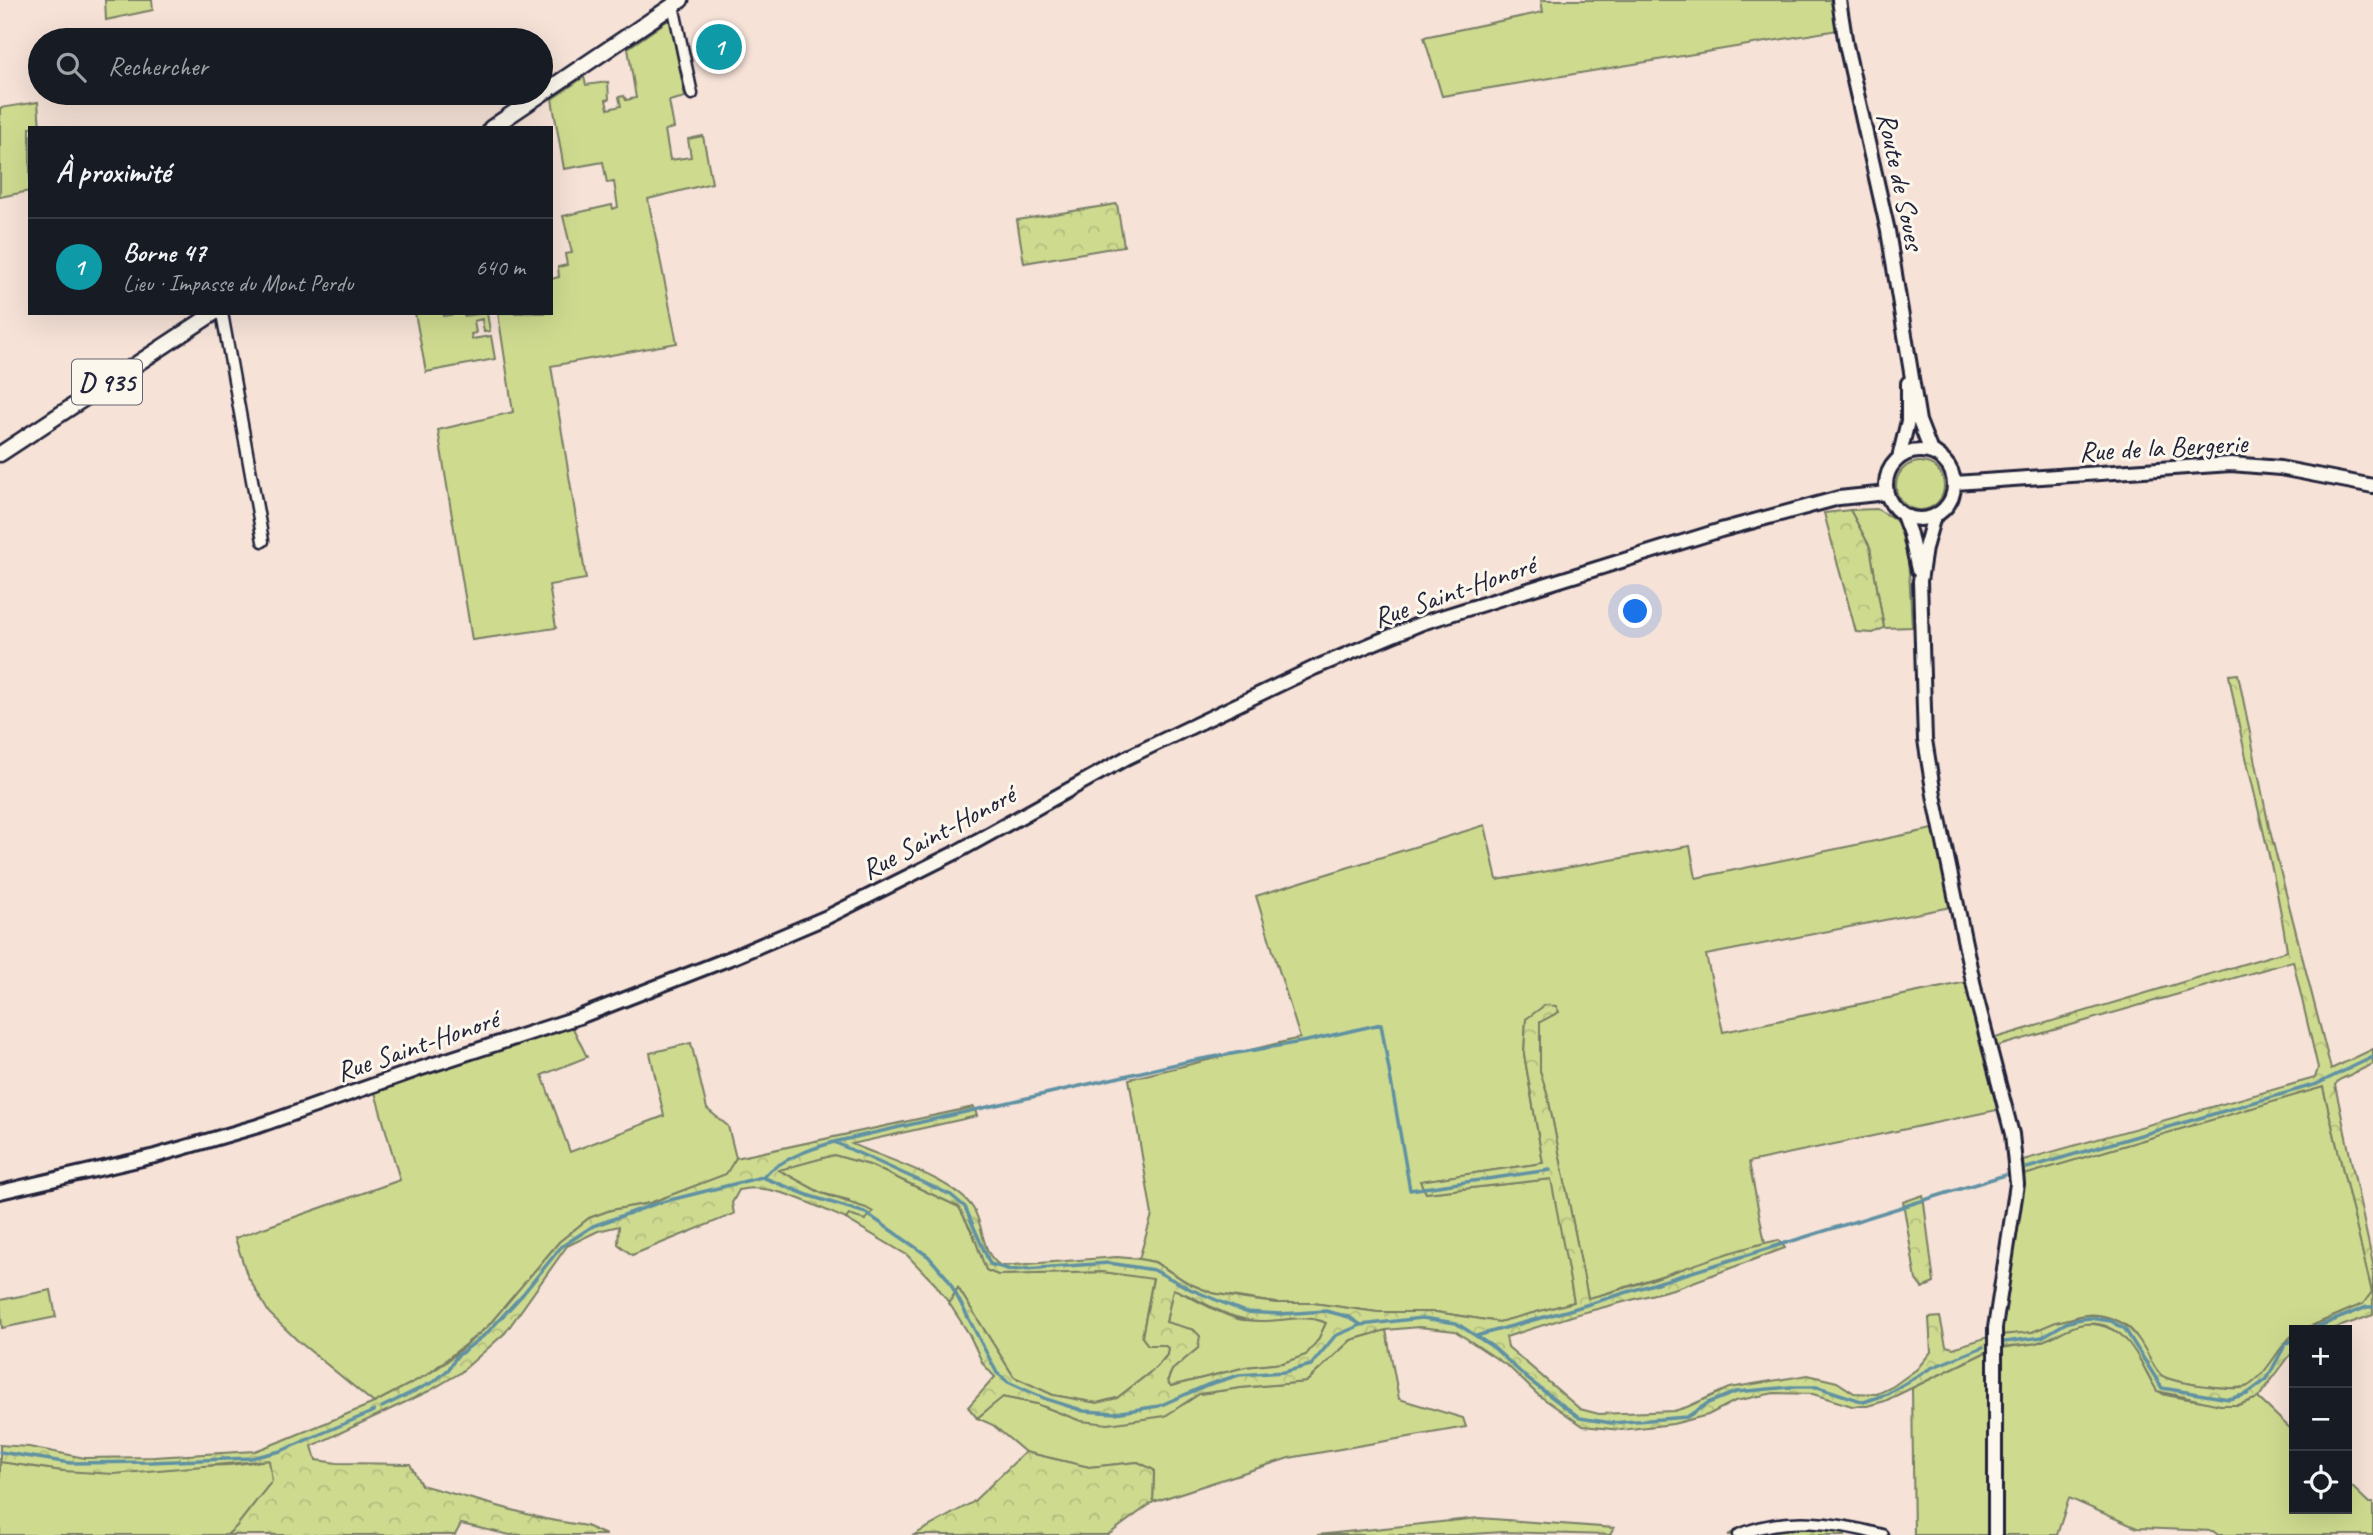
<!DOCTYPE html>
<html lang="fr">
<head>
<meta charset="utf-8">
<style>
  :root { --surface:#171b24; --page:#20242c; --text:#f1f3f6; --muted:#9ea1a6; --line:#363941; --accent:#c8321e }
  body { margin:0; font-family:Caveat,sans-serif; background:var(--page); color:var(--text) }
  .controls { position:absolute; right:21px; bottom:21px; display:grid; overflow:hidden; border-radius:0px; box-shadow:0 7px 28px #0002 }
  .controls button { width:63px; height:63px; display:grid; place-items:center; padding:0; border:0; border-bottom:2px solid var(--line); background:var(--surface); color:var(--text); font:35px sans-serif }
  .you { position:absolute; left:1636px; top:612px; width:24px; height:24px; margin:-18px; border:5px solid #fff; border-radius:50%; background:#1a73e8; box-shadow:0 0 0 10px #1a73e833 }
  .badge { display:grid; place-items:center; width:46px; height:46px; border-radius:50%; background:var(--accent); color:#fff; font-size:23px; font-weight:700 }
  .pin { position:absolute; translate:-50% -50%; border:4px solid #fff; box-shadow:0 2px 7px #0006 }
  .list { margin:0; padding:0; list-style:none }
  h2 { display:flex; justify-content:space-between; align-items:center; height:91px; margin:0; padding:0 28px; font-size:30px }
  h2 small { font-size:23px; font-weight:400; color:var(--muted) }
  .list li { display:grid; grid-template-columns:46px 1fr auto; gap:21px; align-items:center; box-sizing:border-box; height:98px; padding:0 28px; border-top:2px solid var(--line) }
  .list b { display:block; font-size:26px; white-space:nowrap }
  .list p { margin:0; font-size:23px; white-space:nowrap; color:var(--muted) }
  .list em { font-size:23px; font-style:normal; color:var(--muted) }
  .icon { flex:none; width:38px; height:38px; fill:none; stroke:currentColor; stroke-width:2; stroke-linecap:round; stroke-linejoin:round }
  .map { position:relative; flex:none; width:2373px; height:1535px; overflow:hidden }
  .search { position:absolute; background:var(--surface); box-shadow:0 7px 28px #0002; left:28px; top:28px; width:525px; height:77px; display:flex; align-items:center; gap:18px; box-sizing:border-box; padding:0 24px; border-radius:38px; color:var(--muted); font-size:26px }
  .panel { position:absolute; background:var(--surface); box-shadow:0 7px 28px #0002; left:28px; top:126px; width:525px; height:189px; border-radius:0px }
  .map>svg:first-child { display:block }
  .green { fill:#cedb8f; stroke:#787e65; stroke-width:2 }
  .forest { fill:url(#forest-crowns); stroke:#787e65; stroke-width:2; fill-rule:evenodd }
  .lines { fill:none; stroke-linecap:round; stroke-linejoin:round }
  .stream { stroke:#6191a3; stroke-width:3.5 }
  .street-casing { stroke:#22223b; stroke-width:15 }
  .secondary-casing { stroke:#22223b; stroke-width:18 }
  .primary-casing { stroke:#22223b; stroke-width:19 }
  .street { stroke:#fbf7ec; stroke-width:10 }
  .secondary { stroke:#fbf7ec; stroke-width:12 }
  .primary { stroke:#fbf7ec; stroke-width:14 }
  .labels { text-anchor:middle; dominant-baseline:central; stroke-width:6; stroke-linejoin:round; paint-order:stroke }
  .shield { fill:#fbf7ec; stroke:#636270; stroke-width:2 }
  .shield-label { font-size:26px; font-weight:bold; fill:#22223b }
  .street-label { font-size:28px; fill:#22223b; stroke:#fbf7ec }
</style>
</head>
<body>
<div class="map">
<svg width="2373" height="1535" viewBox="0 0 2373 1535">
  <defs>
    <pattern id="forest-crowns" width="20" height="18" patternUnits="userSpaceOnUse" patternTransform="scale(1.75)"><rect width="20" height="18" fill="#cedb8f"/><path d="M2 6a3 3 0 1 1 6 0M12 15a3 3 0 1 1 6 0" fill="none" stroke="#b1bc7c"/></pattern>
  </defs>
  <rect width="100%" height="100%" fill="#f6e2d7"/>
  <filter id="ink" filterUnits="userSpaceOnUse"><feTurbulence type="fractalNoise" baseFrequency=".0143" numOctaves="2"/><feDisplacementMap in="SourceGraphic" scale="14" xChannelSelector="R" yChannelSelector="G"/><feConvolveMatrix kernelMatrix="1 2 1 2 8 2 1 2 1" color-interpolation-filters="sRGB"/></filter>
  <g filter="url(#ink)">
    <path class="green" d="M105,0H152L153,10L106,20Z
      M1541,0H1833L1838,30L1442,96L1424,37L1543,12Z
      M670,19L685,97L669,101L674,128L665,130L670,160L691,157L688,139L703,136L712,183L648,199L677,343L551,366L586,579L549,585L556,628L472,640L438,430L513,412L498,313H551V279L559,277L558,267L567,265L565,254L572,253L563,216L612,205L613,209L618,207L614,182L607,183L603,162L564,169L552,99L584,77L586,85L608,82L609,99L606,100L608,109L621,106L619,97L624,96L626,100L636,98L628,48Z
      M38,102L40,128H30V191L0,197V108Z
      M415,313H443L444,316L463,313L464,316L487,313L490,331L484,332L482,319L474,321L476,333L471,334L472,339L491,336L495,359L426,372Z
      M1896 486a24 24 0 1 1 48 0a24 24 0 1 1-48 0Z
      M1877,509C1883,513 1892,516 1896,521C1911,536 1910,604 1912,627L1884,628L1870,547L1850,510Z
      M1485,825L1497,880L1690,846L1696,878L1933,829L1951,907L1706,955L1723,1032L1967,982L1997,1110L1749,1162L1765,1243L1588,1299L1548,1097L1540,1071V1022L1526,1019L1524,1054L1543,1163L1421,1181L1426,1193L1552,1179L1574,1302L1499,1322L1436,1312H1377L1313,1303H1276L1212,1293L1190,1284L1155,1262L1139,1259L1152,1215L1129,1079L1300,1038L1256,896Z
      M571,1024L587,1057L542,1075L570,1152L664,1116L650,1053L691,1043L707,1109L728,1126L736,1158L727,1174L650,1203L611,1210L589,1218L559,1242L488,1326L427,1375L374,1403L297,1340L269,1313L247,1275L235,1238L400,1180L374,1089Z
      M2323,1087L2372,1292L2363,1304L2302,1330H2294V1334C2277,1348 2269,1374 2249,1386C2238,1392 2169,1383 2161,1375C2137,1352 2147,1327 2104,1316C2079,1309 2056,1327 2033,1332C2023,1334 2011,1334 2001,1335L2024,1175Z
      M834,1155L870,1165L959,1207L974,1236L986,1270L998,1275L1103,1272L1153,1278L1142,1337L1148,1345H1164L1168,1348L1167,1355L1157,1367L1117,1398L1097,1403L1053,1395L1014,1377L958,1288L949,1303L936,1285L907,1255L846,1219L848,1215L849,1200L821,1193L778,1170Z
      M1173,1288C1190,1297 1226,1318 1243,1320C1270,1323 1302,1312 1326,1323L1318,1340L1306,1355L1283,1363L1246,1367L1171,1386L1167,1382L1172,1370L1198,1348L1166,1322Z
      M51,1290L56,1317L2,1328L0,1300Z
      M2084,1323C2124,1326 2130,1340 2147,1373C2150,1379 2157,1391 2163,1394C2167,1396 2233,1406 2238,1405C2245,1403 2252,1400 2258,1398L2294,1432V1509H2347V1482L2369,1503H2373V1535H2218L2213,1531L2137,1528L2069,1498L2057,1535H2000L1998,1351L2002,1348L2040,1342L2065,1329Z
      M1386,1330L1399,1399L1463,1418L1466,1427L1289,1458L1153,1502L1154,1470L1138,1462L1089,1467L1025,1452L993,1425L977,1418L1002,1397L1037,1404L1081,1421L1184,1404L1199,1394L1240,1388L1306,1382L1351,1340Z
      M1988,1351L1991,1535H1914L1912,1388Z
      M270,1460L272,1481L236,1527L227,1535H0V1462L63,1471L229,1465Z"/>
    <path class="forest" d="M1117,204L1124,246L1024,263L1017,220Z
      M1850,510L1870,547L1884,628L1873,633L1856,632L1824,513Z
      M2238,674L2269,827L2331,1069L2373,1049V1064L2339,1080L2335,1085L2373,1264V1315L2330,1330H2302L2363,1304L2372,1292L2323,1087L2024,1175L2023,1160L2315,1078L2318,1068L2293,961L1995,1047L1992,1039L2287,951C2274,858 2245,768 2229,675Z
      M1545,1005L1556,1006L1559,1012L1540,1022V1071L1548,1097L1588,1298C1653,1284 1713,1253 1779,1240L1785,1248L1677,1288L1578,1314L1506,1337L1508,1347L1580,1409L1599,1414L1674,1411L1687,1407L1729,1388L1808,1375L1837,1382L1854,1393L1877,1394L1892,1387L1917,1369L1931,1352L1929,1318L1940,1317L1946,1346L1953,1348L1988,1337V1351L1885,1401L1867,1406H1852L1813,1394L1774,1393L1735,1401L1708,1415L1673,1424L1621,1430L1583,1426L1537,1394L1509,1367L1455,1331L1419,1327L1386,1330L1351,1340L1306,1382L1240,1388L1199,1394L1165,1416L1108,1424L1081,1421L1037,1404L1003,1397L977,1418L968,1407L995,1377L983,1364L969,1334L949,1303L958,1288L1014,1377L1053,1395L1097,1403L1117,1398L1157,1367L1167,1355L1168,1348L1164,1345H1148L1142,1337L1153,1279L1103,1272L998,1275L986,1270L974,1236L959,1207L870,1165L834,1155L779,1170L821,1193L866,1208L873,1212L865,1220L849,1215L846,1219C817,1207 770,1181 739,1190L732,1203L734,1214L632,1255L618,1244L619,1226L598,1231L567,1246L505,1333L460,1373L429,1391L312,1446L316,1460L337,1463L410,1464L421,1485L545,1519L586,1526L606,1535H510L461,1524L455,1535H227L236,1527L272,1481L269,1460L114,1474L63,1471L0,1462V1445L29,1447L85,1458L154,1457L255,1451L284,1440L374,1403L427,1375L445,1363L488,1326L559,1242L589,1218L611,1210L650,1203L726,1174L736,1158L974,1107L977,1116L852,1144C884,1158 954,1179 973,1208C985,1227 980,1253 1001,1266L1117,1257L1139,1259L1154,1262L1190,1284L1212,1293L1245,1299L1276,1303H1313L1377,1312H1436L1499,1322L1574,1302L1551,1179L1426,1193L1420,1181L1543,1163L1524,1054L1526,1019ZM1173,1289C1204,1300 1225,1320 1260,1321C1281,1322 1307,1313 1326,1323L1318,1340L1306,1355L1283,1363L1246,1367L1171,1386L1167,1381L1172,1370L1198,1348L1200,1336L1194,1330L1166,1322Z
      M1923,1195L1934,1283L1922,1288L1916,1280L1903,1202Z
      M2086,1315C2117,1316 2131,1324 2146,1351C2150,1358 2154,1368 2160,1374C2167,1383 2237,1392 2248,1386C2268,1374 2277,1348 2294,1334V1350L2258,1398L2237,1405H2220L2157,1391C2140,1362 2126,1318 2084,1324C2067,1326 2055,1338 2039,1342C2027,1346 2014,1345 2002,1347L1998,1351L2001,1335L2032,1332L2056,1322Z
      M1025,1452L1089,1467L1138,1462L1154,1470L1153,1502L1108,1535H914L973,1502Z
      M1479,1518L1614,1528L1610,1535L1502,1532L1458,1535H1317Z
      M1789,1519L1849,1523L1845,1535H1728L1739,1529Z"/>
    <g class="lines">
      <path class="stream" d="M834,1142L1190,1061L1307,1041L1381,1024L1410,1190L1550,1170
        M2027,1168L2317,1084L2373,1057
        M762,1177C783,1159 807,1150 834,1142L951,1195L965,1207L990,1264L1011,1270L1109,1263L1154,1270L1190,1289L1245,1312L1281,1314L1326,1311L1349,1317L1361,1325
        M2309,1330L2367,1307H2373
        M1476,1336L1573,1309L2005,1175
        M2005,1342L2042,1337L2066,1323L2076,1320L2089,1318L2111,1321L2125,1329L2162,1388L2229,1399L2247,1394L2267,1379L2285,1345L2294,1339
        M382,1407L435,1381L449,1369L456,1357L487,1333L523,1294L561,1247L593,1226L658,1203L762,1177L810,1196L866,1213L928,1256L948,1279L997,1373L1008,1382L1046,1399L1084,1411L1115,1413L1159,1406L1207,1385L1239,1375L1284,1372L1311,1365L1335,1336L1361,1325L1422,1318L1456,1323L1493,1347L1529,1380L1580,1418L1611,1423L1687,1417L1708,1403L1736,1392L1790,1387H1818L1864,1402L1887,1394L1931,1368L1983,1347
        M0,1452L70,1463L151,1462L251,1458L281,1451L374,1411"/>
      <g class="street-casing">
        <path id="street" d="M673,5L692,94
          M222,313L263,541
          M1739,1535C1784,1515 1835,1522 1882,1535"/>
      </g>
      <g class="secondary-casing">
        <path id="secondary" d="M1839,0L1846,45L1888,231L1919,421L1930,449L1941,457
          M1886 485a34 34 0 1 1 68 0a34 34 0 1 1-68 0Z
          M1899,458L1908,421V383
          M1955,483L2231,464L2280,468L2373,486
          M1903,515L1910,534L1918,570
          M1934,516L1925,548L1920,581L1925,740L1934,795L1976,996L2012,1134L2017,1184L1995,1328V1535
          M0,1192L155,1156L258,1126L419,1069L579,1017L733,957L827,917L955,853L1128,757L1314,668L1422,623L1721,530L1839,498L1887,493"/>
      </g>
      <g class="primary-casing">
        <path id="primary" d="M491,128L681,0
          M0,454L214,313"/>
      </g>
      <use href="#street" class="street"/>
      <use href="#secondary" class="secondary"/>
      <use href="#primary" class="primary"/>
    </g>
  </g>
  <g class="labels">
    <rect class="shield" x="72" y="359.5" width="70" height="45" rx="5"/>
    <g class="shield-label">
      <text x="107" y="382">D 935</text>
    </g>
    <g class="street-label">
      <text transform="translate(1901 181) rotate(78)">Route de Soues</text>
      <text transform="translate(2163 447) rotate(-3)">Rue de la Bergerie</text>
      <text transform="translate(1454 591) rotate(-19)">Rue Saint-Honoré</text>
      <text transform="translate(938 832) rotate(-28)">Rue Saint-Honoré</text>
      <text transform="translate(417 1045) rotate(-19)">Rue Saint-Honoré</text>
    </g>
  </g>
</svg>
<div class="controls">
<button>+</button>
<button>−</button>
<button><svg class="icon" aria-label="locate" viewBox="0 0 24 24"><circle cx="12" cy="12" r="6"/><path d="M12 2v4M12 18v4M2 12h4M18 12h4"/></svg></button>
</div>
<div class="you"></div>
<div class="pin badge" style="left:719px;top:47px;background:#0f9aa8">1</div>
<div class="search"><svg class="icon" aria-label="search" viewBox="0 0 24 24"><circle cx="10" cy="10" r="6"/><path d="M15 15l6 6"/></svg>Rechercher</div>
<section class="panel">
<h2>À proximité<small></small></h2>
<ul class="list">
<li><span class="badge" style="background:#0f9aa8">1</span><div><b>Borne 47</b><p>Lieu · Impasse du Mont Perdu</p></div><em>640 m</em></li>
</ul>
</section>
</div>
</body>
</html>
